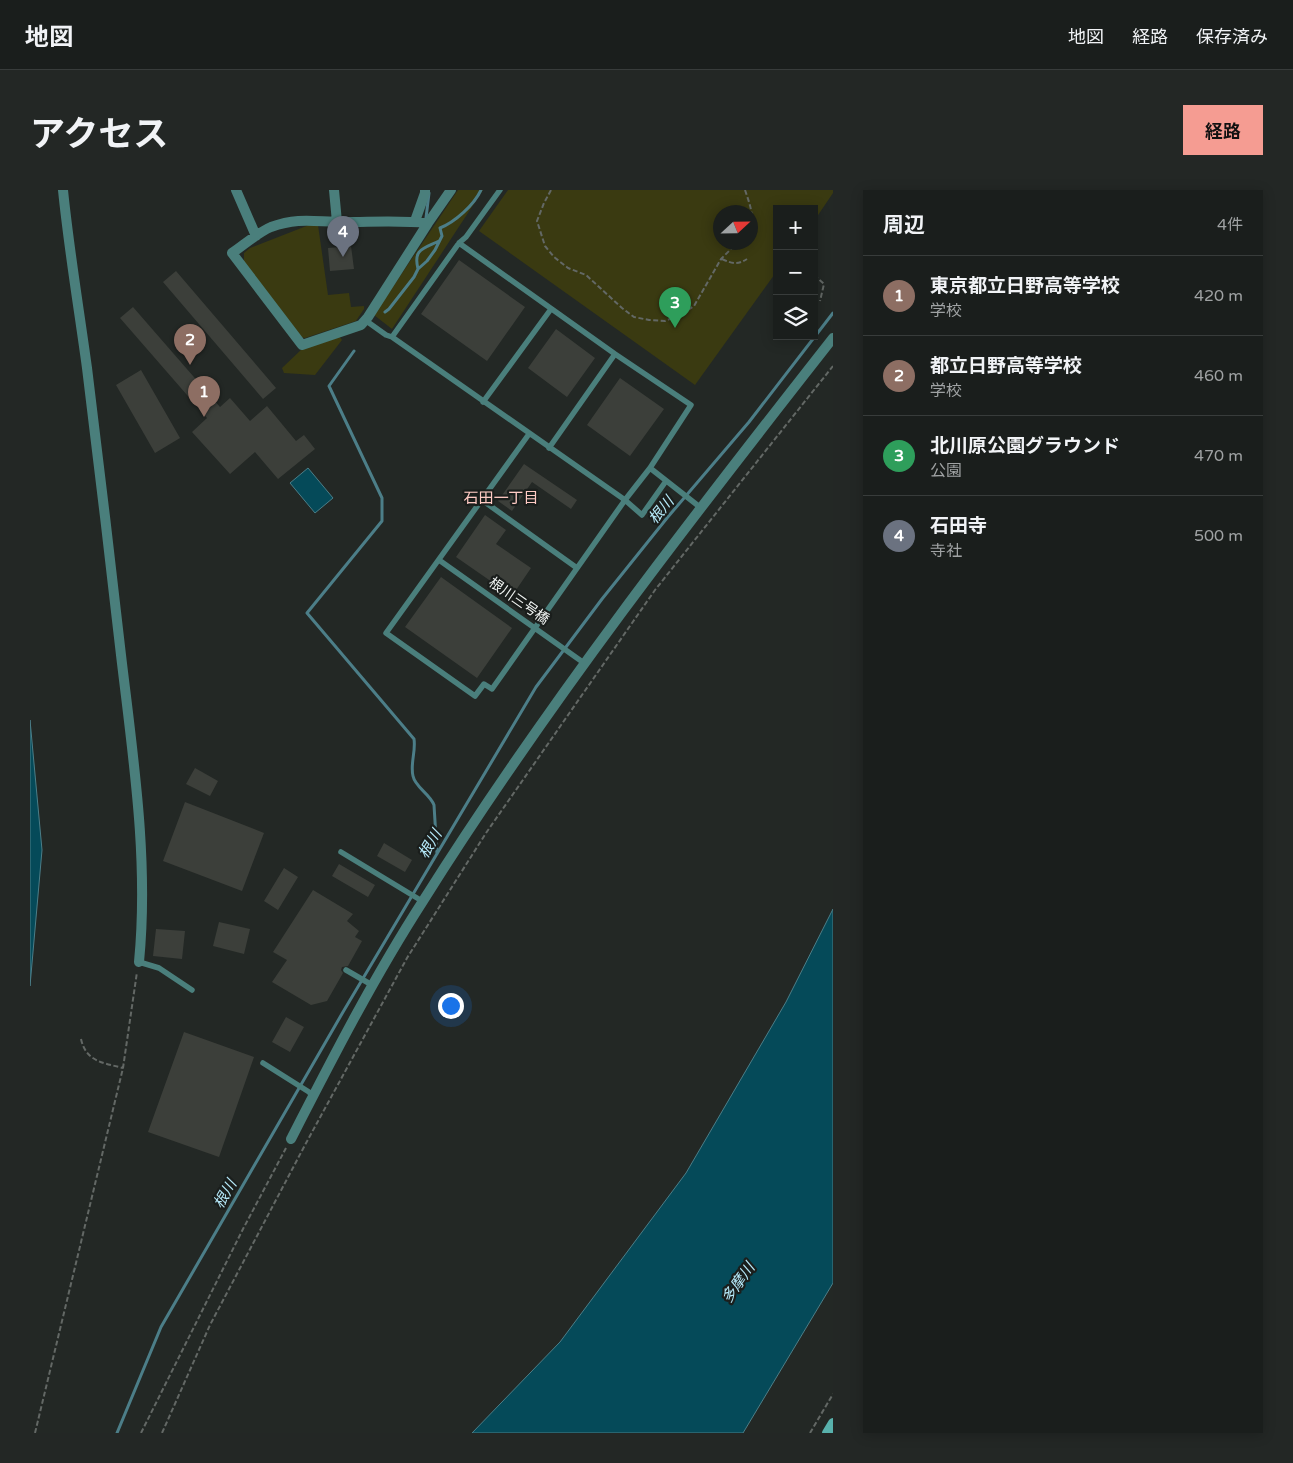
<!DOCTYPE html>
<html lang="ja">
<head>
<meta charset="utf-8">
<style>
  :root { --surface:#1a1e1c; --page:#232725; --text:#f1f3f6; --muted:#9fa2a3; --line:#383c3b; --accent:#f59c92 }
  body { margin:0; font-family:"Varela Round","Noto Sans JP",sans-serif; background:var(--page); color:var(--text) }
  .controls { position:absolute; right:15px; top:15px; display:grid; overflow:hidden; border-radius:0px; box-shadow:0 2px 12px #0003 }
  .controls button { width:45px; height:45px; display:grid; place-items:center; padding:0; border:0; border-bottom:1px solid var(--line); background:var(--surface); color:var(--text); font:25px sans-serif }
  .compass { position:absolute; left:683px; top:15px; width:45px; height:45px; border-radius:50%; background:var(--surface); box-shadow:0 2px 12px #0003; rotate:68deg }
  .you { position:absolute; left:420px; top:815px; width:18px; height:18px; margin:-12px; border:4px solid #fff; border-radius:50%; background:#1a73e8; box-shadow:0 0 0 8px #1a73e833 }
  .badge { display:grid; place-items:center; width:32px; height:32px; border-radius:50%; background:var(--accent); color:#fff; font-size:16px; font-weight:700 }
  .pin { position:absolute; translate:-50% -41px; filter:drop-shadow(0 1px 2px #0008) }
  .pin::after { content:''; position:absolute; top:26px; width:18px; height:15px; background:inherit; clip-path:polygon(0 0,100% 0,50% 100%) }
  .list { margin:0; padding:0; list-style:none }
  h2 { display:flex; justify-content:space-between; align-items:center; height:65px; margin:0; padding:0 20px; font-size:21px }
  h2 small { font-size:16px; font-weight:400; color:var(--muted) }
  .list li { display:grid; grid-template-columns:32px 1fr auto; gap:15px; align-items:center; box-sizing:border-box; height:80px; padding:0 20px; border-top:1px solid var(--line) }
  .list b { display:block; font-size:19px; white-space:nowrap }
  .list p { margin:0; font-size:16px; white-space:nowrap; color:var(--muted) }
  .list em { font-size:16px; font-style:normal; color:var(--muted) }
  .icon { flex:none; width:28px; height:28px; fill:none; stroke:currentColor; stroke-width:2; stroke-linecap:round; stroke-linejoin:round }
  .map { position:relative; flex:none; width:803px; height:1243px; overflow:hidden; border-radius:0px }
  header { display:flex; align-items:center; gap:30px; box-sizing:border-box; height:70px; padding:0 25px; background:var(--surface); border-bottom:1px solid var(--line) }
  header strong { font-size:24px }
  nav { display:flex; gap:28px; margin-inline-start:auto; font-size:18px }
  .intro { display:flex; align-items:center; justify-content:space-between; box-sizing:border-box; height:120px; padding:0 30px }
  h1 { margin:0; font-size:35px }
  .button { padding:12px 22px; border-radius:0px; background:var(--accent); color:#111; font-size:18px; font-weight:700 }
  main { display:flex; gap:30px; padding:0 30px }
  aside { flex:1; background:var(--surface); border-radius:0px; box-shadow:0 2px 12px #0003 }
  .map>svg:first-child { display:block }
  .green { fill:#3a3a11; fill-rule:evenodd }
  .water { fill:#054a59; stroke:#4c7e88 }
  .lines { fill:none; stroke-linecap:round; stroke-linejoin:round }
  .stream { stroke:#4c7e88; stroke-width:3 }
  .building { fill:#3c3f3a }
  .path { stroke:#636865; stroke-width:2; stroke-dasharray:5 2.5; stroke-linecap:butt }
  .lane { stroke:#4a7f7c; stroke-width:5.5 }
  .street { stroke:#4a7f7c; stroke-width:10 }
  .secondary { stroke:#58b1ac; stroke-width:10 }
  .labels { text-anchor:middle; dominant-baseline:central; stroke-width:4.5; stroke-linejoin:round; paint-order:stroke }
  .street-label { font-size:14px; fill:#f2f6f4; stroke:#1a1e1c }
  .neighbourhood-label { font-size:15px; fill:#ffcbc4; stroke:#1a1e1c }
  .water-label { font-size:15px; font-style:italic; fill:#b6eafa; stroke:#1a1e1c }
</style>
</head>
<body>
<header>
<strong>地図</strong>
<nav><a>地図</a><a>経路</a><a>保存済み</a></nav>
</header>
<div class="intro"><h1>アクセス</h1><a class="button">経路</a></div>
<main>
<div class="map">
<svg width="803" height="1243" viewBox="0 0 803 1243">
  <rect width="100%" height="100%" fill="#232825"/>
  <path class="green" d="M428,0H453L362,139L344,125Z
    M478,0H803V3L784,31V19H747V81L665,195L449,41ZM691,22H721V52H691Z
    M279,35H288L298,105L319,103L321,117L334,116V119L326,131L275,148L270,147L214,75V63L220,58Z
    M309,146L312,150L285,185L254,183L252,178L273,158Z"/>
  <path class="water" d="M278,278L303,308L285,323L260,293Z
    M0,530L12,660L0,796Z
    M803,719V1093L713,1243H442L530,1152L656,983L756,812Z"/>
  <g class="lines">
    <path class="stream" d="M396,28L399,3
      M388,79C383,59 393,59 409,51
      M355,122L359,119L384,87L388,79L397,71L405,60L412,46L410,38C425,32 444,15 451,0
      M324,161L299,196L352,308V331L277,423L384,549C386,561 380,574 383,586C385,597 400,604 404,615L407,664
      M87,1243L131,1137L313,822L506,497L572,409L637,328L719,232L803,123"/>
  </g>
  <path class="building" d="M321,56L324,79L300,81L298,58Z
    M429,70L495,117L457,171L391,124Z
    M146,81L246,198L233,209L133,92Z
    M103,117L190,217L200,208L220,231L237,216L266,251L274,245L285,259L248,289L225,262L200,284L162,242L177,228L90,128Z
    M526,139L565,168L537,207L498,178Z
    M111,180L150,248L125,263L86,195Z
    M590,188L634,219L600,266L557,235Z
    M494,274L547,310L541,319L502,292L482,321L468,311Z
    M455,325L476,340L466,354L501,378L482,406L426,367Z
    M411,387L482,438L447,488L375,437Z
    M165,578L188,591L180,606L156,594Z
    M155,612L234,643L212,701L133,671Z
    M354,653L382,670L375,682L347,666Z
    M309,674L345,695L338,707L302,686Z
    M254,678L268,687L248,720L234,711Z
    M283,700L323,724L317,731L329,741L325,747L332,751L318,776L312,777L311,780L313,783L297,811L281,815L242,792L257,770L243,762Z
    M189,732L220,739L214,764L183,756Z
    M126,739L155,741L152,769L123,766Z
    M256,827L274,837L260,862L242,852Z
    M154,842L224,867L189,967L118,942Z"/>
  <g class="lines">
    <path class="path" d="M521,0L514,13L507,31L515,56L524,67L538,78L556,85L592,118L604,127L619,130L635,131L652,124L664,116L691,69L708,52
      M715,0C719,12 724,24 721,37
      M692,69C703,74 707,75 717,69
      M784,85L794,94L790,111
      M51,849C56,872 74,873 93,878
      M5,1243L93,878L107,782
      M111,1243L213,1039L256,958
      M132,1243L180,1135L275,955L377,768L456,643L625,400L803,176
      M780,1243L803,1204"/>
    <path class="lane" d="M429,53L436,47L470,0
      M335,130L356,145L362,147
      M453,212L521,119
      M499,244L356,443L445,506L454,494L462,499L595,310L620,278L671,318
      M519,258L585,164
      M620,278L661,215L585,164L429,53L362,147L595,310L612,325L636,291
      M452,310L547,378
      M409,370L554,473
      M311,662L392,711
      M109,772L129,778L162,800
      M316,780L342,795
      M233,873L279,902L283,906"/>
    <path class="street" d="M33,0C39,60 49,119 57,178C69,274 80,369 91,465C103,567 119,670 109,772
      M206,0L226,46
      M304,0L307,32
      M385,31L395,3V0
      M398,33C370,30 341,32 313,32C285,32 269,27 241,37C227,43 214,55 202,63L272,155L331,135L338,127L398,33L421,0
      M261,949C302,869 344,787 393,711C517,514 660,330 803,148"/>
    <path class="secondary" d="M797,1243L803,1233"/>
  </g>
  <g class="labels">
    <g class="street-label">
      <text transform="translate(489 411) rotate(35)">根川三号橋</text>
    </g>
    <g class="neighbourhood-label">
      <text x="471" y="308">石田一丁目</text>
    </g>
    <g class="water-label">
      <text transform="translate(631 320) rotate(-50)">根川</text>
      <text transform="translate(400 654) rotate(-59)">根川</text>
      <text transform="translate(195 1004) rotate(-60)">根川</text>
      <text transform="translate(708 1093) rotate(-55)">多摩川</text>
    </g>
  </g>
</svg>
<div class="controls">
<button>+</button>
<button>−</button>
<button><svg class="icon" aria-label="layers" viewBox="0 0 24 24"><path d="M12 4l9 5-9 5-9-5zM3 14l9 5 9-5"/></svg></button>
</div>
<svg class="compass" viewBox="-18 -18 36 36"><path d="M0-13l5 13h-10z" fill="#e53935"/><path d="M0 13l5-13h-10z" fill="#9fa2a3"/></svg>
<div class="you"></div>
<div class="pin badge" style="left:174px;top:227px;background:#8d6e63">1</div>
<div class="pin badge" style="left:160px;top:175px;background:#8d6e63">2</div>
<div class="pin badge" style="left:645px;top:138px;background:#2e9e5b">3</div>
<div class="pin badge" style="left:313px;top:67px;background:#6b7280">4</div>
</div>
<aside>
<h2>周辺<small>4件</small></h2>
<ul class="list">
<li><span class="badge" style="background:#8d6e63">1</span><div><b>東京都立日野高等学校</b><p>学校</p></div><em>420 m</em></li>
<li><span class="badge" style="background:#8d6e63">2</span><div><b>都立日野高等学校</b><p>学校</p></div><em>460 m</em></li>
<li><span class="badge" style="background:#2e9e5b">3</span><div><b>北川原公園グラウンド</b><p>公園</p></div><em>470 m</em></li>
<li><span class="badge" style="background:#6b7280">4</span><div><b>石田寺</b><p>寺社</p></div><em>500 m</em></li>
</ul>
</aside>
</main>
</body>
</html>
